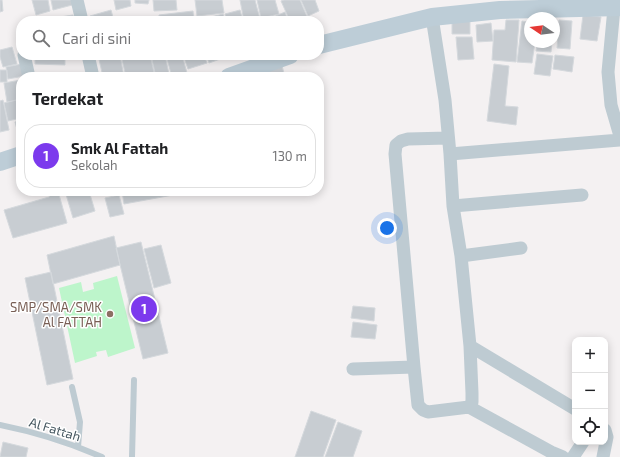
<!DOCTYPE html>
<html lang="id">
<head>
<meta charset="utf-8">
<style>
  :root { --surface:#fff; --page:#f6f6f6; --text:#202124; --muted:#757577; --line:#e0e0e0; --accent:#7c3aed }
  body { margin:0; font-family:"Exo 2",sans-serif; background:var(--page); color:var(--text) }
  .controls { position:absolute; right:12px; bottom:12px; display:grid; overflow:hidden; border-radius:8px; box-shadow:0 2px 10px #0003 }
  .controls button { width:36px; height:36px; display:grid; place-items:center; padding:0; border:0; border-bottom:1px solid var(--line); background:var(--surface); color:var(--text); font:20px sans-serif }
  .compass { position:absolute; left:524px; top:12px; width:36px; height:36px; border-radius:50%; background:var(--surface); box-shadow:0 2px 10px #0003; rotate:283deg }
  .you { position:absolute; left:387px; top:228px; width:14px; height:14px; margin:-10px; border:3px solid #fff; border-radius:50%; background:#1a73e8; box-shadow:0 0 0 6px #1a73e833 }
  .badge { display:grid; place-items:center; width:26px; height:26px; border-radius:50%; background:var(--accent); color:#fff; font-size:13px; font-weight:700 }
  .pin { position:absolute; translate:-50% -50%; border:2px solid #fff; box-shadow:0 1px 4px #0006 }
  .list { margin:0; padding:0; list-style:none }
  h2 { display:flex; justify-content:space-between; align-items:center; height:52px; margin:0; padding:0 16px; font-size:17px }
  h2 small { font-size:13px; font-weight:400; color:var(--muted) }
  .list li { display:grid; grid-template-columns:26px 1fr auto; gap:12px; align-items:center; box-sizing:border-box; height:64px; margin:0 8px 8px; padding:0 8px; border:1px solid var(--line); border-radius:16px }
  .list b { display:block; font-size:15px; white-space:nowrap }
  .list p { margin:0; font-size:13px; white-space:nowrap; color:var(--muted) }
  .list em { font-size:13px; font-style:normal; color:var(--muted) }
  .icon { flex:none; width:22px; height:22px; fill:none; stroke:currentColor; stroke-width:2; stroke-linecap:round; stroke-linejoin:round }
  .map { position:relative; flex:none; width:620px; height:457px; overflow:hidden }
  .search { position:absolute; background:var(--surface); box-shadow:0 2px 10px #0003; left:16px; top:16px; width:308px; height:44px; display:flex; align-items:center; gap:10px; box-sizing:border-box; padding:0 14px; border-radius:16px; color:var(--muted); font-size:15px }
  .panel { position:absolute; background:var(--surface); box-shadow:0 2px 10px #0003; left:16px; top:72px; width:308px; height:124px; border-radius:16px }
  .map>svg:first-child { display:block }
  .green { fill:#bdf5cb }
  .building { fill:#c8cdd2; stroke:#d5d9dd }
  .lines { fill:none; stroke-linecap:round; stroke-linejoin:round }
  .lane { stroke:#becbd2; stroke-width:6 }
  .street { stroke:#becbd2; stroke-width:13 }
  .secondary { stroke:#bdcdd7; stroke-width:18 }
  .education-dot { fill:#8d6e63; stroke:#fff; stroke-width:1.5 }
  .labels { text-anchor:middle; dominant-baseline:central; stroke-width:3; stroke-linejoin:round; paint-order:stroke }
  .education-label { font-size:13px; fill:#785e54; stroke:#fff; text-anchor:end }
  .street-label { font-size:13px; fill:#475861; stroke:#fff }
</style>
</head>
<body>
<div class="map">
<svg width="620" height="457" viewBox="0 0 620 457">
  <rect width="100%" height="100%" fill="#f4f1f2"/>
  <path class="green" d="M117,276L135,348L108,357L106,350L96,352L97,356L75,363L59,288L81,282L83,292L94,289L93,283Z"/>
  <path class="building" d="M0,0H2L3,11L0,12Z
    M32,0H48L50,11L36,15Z
    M51,0H75L76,4L53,10Z
    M114,0H130L131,6L116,10Z
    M135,0H149L148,4L135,3Z
    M153,0H176L177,10L154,11Z
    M195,0H222L224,13L197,16Z
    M240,0H255L260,19L252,21H244Z
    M257,0H275L279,14L261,18Z
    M284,0H300L308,19L303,21H290L281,1Z
    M301,0H315L319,11L308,16Z
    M111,10L114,21H92L90,16Z
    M240,10L243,21H227L225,14Z
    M193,11L194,21H159V15Z
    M285,12L288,21H272L271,18Z
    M223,14L225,21H208L207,18Z
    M73,15L74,21H61L60,17Z
    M583,15L601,17L597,41L580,39Z
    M452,18H470V34H452Z
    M506,20H519L516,62L492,60L494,30H505Z
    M559,20L572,21L570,49L557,48Z
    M522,21L528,22L527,36L530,37V42H535L532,63L517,62Z
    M491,23L493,41L477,42L476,25Z
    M456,37H472L474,59L458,60Z
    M537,42H552L551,52L536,51Z
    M12,47L17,64L3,67L0,57V50Z
    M537,54L553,56L550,76L534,74Z
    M35,55H65V65L35,64Z
    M67,55H82V57L68,58Z
    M98,55H120L124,77H103Z
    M121,55H150L155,77H126Z
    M151,55H165L169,74L156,77Z
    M182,55L187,73L172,77L167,59Z
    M183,55H204L207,63L188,69Z
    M206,55H222L223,58L209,63Z
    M555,55L574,57L572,72L553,69Z
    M281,62L285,77H264L261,68Z
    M22,64L24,76L8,79L6,67Z
    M494,64L509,66L505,106L518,107L516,125L487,121Z
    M0,70H7V82H0Z
    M21,80V99L7,102L4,83Z
    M21,99V118L8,121L4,103Z
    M3,100L9,130L0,132V101Z
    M21,121V132L18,133L15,122Z
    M55,191H58L67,223L13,238L4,210L49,197Z
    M65,191H89L95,211L73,218Z
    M122,191H173V195L124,204Z
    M119,195L124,214L110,217L105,198Z
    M114,236L120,265L53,284L47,255Z
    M141,242L168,353L143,359L116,248Z
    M161,245L171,283L154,288L144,249Z
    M51,272L73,379L47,385L25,278Z
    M353,306L375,308L374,321L351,318Z
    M353,322L377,325L375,339L351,337Z
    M311,411L336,420L323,457H295Z
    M338,422L362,431L353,457H325Z
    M3,442L28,448L26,457H0Z"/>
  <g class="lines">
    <path class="lane" d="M72,387L80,422L78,447
      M0,425C35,432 70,443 102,457
      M132,457L134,380"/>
    <path class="street" d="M77,0L82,21
      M614,0V8L608,72L611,105L620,136
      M432,17L445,100L450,154L453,206L461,256L470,346L472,393V402L469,407L428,412L423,410L418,405L414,367L395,154L396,145L401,141L408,139L448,138
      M24,55L29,77
      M88,55L93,77
      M450,154L620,140
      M453,206L582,195
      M461,256L521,248
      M470,346L575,409
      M353,369L414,367
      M469,407L551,452L563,457
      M573,457L583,442
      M603,457L607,437L605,430"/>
    <path class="secondary" d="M319,45L432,17L500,10L620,7
      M229,77L290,55
      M0,162L21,155"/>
  </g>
  <circle class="education-dot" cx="110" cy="314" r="4"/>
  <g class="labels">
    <g class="education-label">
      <text x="102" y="307">SMP/SMA/SMK<tspan x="102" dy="15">Al FATTAH</tspan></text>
    </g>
    <g class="street-label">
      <text transform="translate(55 429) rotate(17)">Al Fattah</text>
    </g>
  </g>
</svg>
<div class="controls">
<button>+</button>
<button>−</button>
<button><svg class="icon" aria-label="locate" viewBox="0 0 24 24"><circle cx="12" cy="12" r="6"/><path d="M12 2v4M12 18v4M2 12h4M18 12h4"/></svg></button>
</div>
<svg class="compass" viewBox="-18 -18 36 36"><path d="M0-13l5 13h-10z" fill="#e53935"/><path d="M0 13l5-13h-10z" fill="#757577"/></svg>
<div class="you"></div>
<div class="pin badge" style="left:144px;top:309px">1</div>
<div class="search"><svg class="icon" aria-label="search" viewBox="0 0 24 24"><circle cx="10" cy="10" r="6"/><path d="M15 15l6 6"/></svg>Cari di sini</div>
<section class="panel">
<h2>Terdekat<small></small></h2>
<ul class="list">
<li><span class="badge">1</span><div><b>Smk Al Fattah</b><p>Sekolah</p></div><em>130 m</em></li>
</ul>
</section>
</div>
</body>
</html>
